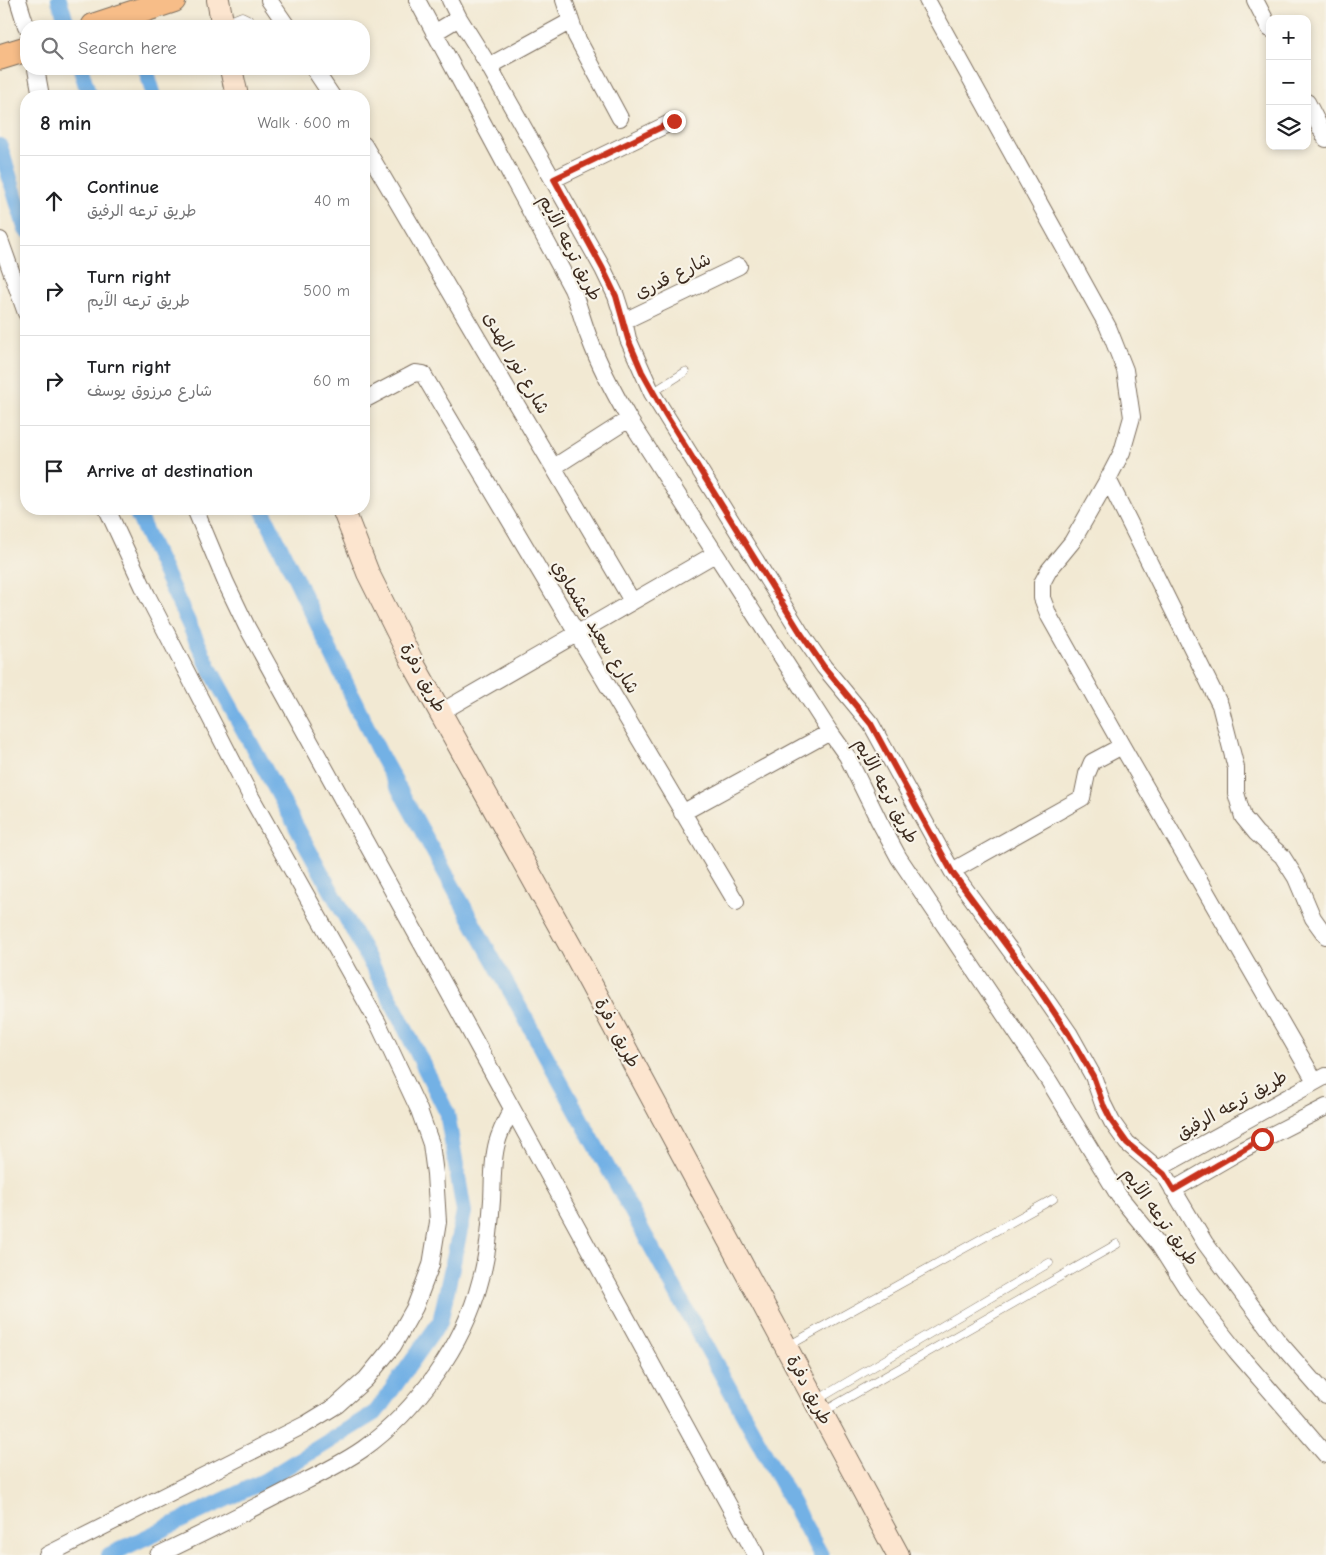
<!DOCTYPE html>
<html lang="en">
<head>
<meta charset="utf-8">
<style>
  :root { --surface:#fff; --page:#f2f2f2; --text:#202124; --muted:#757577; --line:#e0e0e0 }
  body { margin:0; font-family:"Comic Neue","Playpen Sans Arabic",sans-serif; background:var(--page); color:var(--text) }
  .controls { position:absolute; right:15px; top:15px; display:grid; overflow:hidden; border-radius:10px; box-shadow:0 2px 8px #0003 }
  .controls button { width:45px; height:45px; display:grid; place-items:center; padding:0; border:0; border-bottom:1px solid var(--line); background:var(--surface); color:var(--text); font:25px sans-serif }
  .stop { position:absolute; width:15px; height:15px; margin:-11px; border:4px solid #c8321e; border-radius:50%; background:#fff }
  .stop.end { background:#c8321e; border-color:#fff; box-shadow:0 1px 5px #0008 }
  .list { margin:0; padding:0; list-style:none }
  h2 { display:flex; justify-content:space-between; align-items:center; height:65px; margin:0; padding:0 20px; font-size:21px }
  h2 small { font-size:16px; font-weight:400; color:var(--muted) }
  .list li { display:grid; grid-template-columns:32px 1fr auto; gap:15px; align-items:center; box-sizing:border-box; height:90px; padding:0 20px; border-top:1px solid var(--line) }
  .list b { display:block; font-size:19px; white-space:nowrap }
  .list p { margin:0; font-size:16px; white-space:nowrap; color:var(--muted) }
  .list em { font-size:16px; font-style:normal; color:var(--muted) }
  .icon { flex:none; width:28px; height:28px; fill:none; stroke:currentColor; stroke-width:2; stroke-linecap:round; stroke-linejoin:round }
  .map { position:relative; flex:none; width:1326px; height:1555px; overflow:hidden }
  .search { position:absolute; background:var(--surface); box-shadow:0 2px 8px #0003; left:20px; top:20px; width:350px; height:55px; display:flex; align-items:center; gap:12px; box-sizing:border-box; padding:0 18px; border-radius:20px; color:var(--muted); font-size:19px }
  .panel { position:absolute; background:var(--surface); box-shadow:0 2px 8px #0003; left:20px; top:90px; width:350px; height:425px; border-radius:20px }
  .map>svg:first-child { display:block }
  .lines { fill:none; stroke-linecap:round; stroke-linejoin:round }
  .canal { stroke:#73b1e5; stroke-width:16 }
  .lane-casing { stroke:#7b6d5d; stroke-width:9 }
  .street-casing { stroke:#7b6d5d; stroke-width:18 }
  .secondary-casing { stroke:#7b6d5d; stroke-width:24 }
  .primary-casing { stroke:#7b6d5d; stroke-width:27 }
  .lane { stroke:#fff; stroke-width:8 }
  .street { stroke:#fff; stroke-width:16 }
  .secondary { stroke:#fce5cf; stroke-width:22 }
  .primary { stroke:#f7bd88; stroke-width:25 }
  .route { stroke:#c8321e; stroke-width:6 }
  .labels { text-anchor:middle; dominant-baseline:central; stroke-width:4.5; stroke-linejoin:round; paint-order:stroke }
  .street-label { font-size:18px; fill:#3b2a1e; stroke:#f7f3e8 }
</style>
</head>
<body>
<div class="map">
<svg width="1326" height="1555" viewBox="0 0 1326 1555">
  <rect width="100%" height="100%" fill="#f7f3e8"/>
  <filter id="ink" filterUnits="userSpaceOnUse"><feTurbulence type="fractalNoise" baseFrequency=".02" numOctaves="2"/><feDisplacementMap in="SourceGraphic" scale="10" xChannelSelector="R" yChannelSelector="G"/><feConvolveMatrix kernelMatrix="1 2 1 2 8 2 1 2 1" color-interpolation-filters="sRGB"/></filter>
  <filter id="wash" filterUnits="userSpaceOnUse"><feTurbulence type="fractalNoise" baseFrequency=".0096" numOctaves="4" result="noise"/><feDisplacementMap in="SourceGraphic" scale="20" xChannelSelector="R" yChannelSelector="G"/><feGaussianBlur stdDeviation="1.12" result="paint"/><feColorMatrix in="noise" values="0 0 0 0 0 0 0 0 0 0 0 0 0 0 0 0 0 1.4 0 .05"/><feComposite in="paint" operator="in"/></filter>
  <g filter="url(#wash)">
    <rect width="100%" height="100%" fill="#f2e9d3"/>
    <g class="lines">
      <path class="canal" d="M59,0L68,26
        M81,69L89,96
        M146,69L154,96
        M0,146L26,230
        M262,509L382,758L821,1555
        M109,1555L264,1481L376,1412L440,1322L464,1212L447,1113L391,1000L210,669L135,509"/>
    </g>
  </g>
  <g filter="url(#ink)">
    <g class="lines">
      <g class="lane-casing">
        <path id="lane" d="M225,23L242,16L248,19L252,26
          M652,393L685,372
          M788,1346L1053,1199
          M817,1400L1049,1263
          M823,1412L1117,1244"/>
      </g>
      <g class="street-casing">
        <path id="street" d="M18,0L26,26
          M269,0L287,26
          M417,0L572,289C579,305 583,323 590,340C600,367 614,393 629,419L830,732L847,756L879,821L899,858L1049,1081L1119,1196L1159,1245L1187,1289L1236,1351L1326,1455
          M450,0L459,18L489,66L603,269L616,296L624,321L628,339L652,393L800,632L824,667L871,724L952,871L1040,991L1069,1033L1093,1076L1103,1104L1112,1122L1127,1143L1164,1174L1205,1243L1277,1340L1326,1396
          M564,0L576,36L620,118
          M927,0L1108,327L1125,370L1132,417L1122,452L1108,479L1072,542L1049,570L1042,583V598L1049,616L1122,746L1315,1081
          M1255,0L1270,29
          M434,33L459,18
          M489,66L571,21
          M36,69L41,96
          M314,69L332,96
          M1307,102L1326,139
          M364,145L632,601
          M554,179L674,121
          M0,240L26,313
          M624,321L739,266
          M364,400L415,373L423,374L736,902
          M554,467L629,419
          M1108,479L1220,705L1236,768V793L1243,817L1256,833L1282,856L1296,878L1313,918L1326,936
          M195,509L226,583L247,627L455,1004L756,1555
          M441,712L715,554
          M682,813L830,732
          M952,871L1082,798L1087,774L1092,762L1122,746
          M1158,1169L1326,1076
          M1173,1190L1242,1150L1326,1107
          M47,1555L306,1424L337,1405L366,1379L393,1346L415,1307L431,1265L438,1222L435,1174L431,1144L419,1110L378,1023L251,797L147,595L107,509
          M158,1555C202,1534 246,1512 290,1489C314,1477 340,1465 363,1449C416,1411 464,1345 480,1282C488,1255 490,1227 492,1200C493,1181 492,1161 497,1143C500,1131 506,1120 512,1109"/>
      </g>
      <g class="secondary-casing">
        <path id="secondary" d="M218,0L223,26
          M231,69L237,96
          M343,509L368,573L414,665L571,947L898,1555"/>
      </g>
      <g class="primary-casing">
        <path id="primary" d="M94,26L173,0
          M0,57L26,49"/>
      </g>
      <use href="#lane" class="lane"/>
      <use href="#street" class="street"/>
      <use href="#secondary" class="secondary"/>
      <use href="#primary" class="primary"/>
    </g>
  </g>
  <g class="lines" filter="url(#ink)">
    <path class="route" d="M674,121L554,179L603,269L616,296L628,339L642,372L666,415L800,632L824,667L871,724L952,872L1040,991L1068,1033L1093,1076L1103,1104L1112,1122L1127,1143L1164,1174L1174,1190L1262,1139"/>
  </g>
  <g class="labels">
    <g class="street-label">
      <text transform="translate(570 248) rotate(63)">طريق ترعه الآيم</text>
      <text transform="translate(673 276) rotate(-26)">شارع قدرى</text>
      <text transform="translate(516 363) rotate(60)">شارع نور الهدى</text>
      <text transform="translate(595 627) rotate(59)">شارع سعيد عشماوي</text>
      <text transform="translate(423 678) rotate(61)">طريق دفرة</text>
      <text transform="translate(886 791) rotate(62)">طريق ترعه الآيم</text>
      <text transform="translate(617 1033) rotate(62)">طريق دفرة</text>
      <text transform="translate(1232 1105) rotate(-29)">طريق ترعه الرفيق</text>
      <text transform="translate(1160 1217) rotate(54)">طريق ترعه الآيم</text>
      <text transform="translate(809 1390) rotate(62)">طريق دفرة</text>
    </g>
  </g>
</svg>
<div class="controls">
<button>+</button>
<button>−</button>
<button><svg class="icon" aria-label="layers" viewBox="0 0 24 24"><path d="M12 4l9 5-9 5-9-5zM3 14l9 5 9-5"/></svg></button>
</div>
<div class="stop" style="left:1262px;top:1139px"></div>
<div class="stop end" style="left:674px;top:121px"></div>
<div class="search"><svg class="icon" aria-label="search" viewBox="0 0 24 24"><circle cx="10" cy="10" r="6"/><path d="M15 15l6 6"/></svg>Search here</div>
<section class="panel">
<h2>8 min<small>Walk · 600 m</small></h2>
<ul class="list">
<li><svg class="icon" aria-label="ahead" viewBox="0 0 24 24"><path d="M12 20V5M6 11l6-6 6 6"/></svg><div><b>Continue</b><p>طريق ترعه الرفيق</p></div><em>40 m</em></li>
<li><svg class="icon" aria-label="right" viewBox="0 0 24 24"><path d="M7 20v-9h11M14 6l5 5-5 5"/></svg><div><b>Turn right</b><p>طريق ترعه الآيم</p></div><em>500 m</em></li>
<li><svg class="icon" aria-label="right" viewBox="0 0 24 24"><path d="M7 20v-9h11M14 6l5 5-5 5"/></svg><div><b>Turn right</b><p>شارع مرزوق يوسف</p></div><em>60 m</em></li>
<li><svg class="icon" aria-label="arrive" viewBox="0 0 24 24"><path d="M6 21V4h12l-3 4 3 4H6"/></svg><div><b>Arrive at destination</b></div></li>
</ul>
</section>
</div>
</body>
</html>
